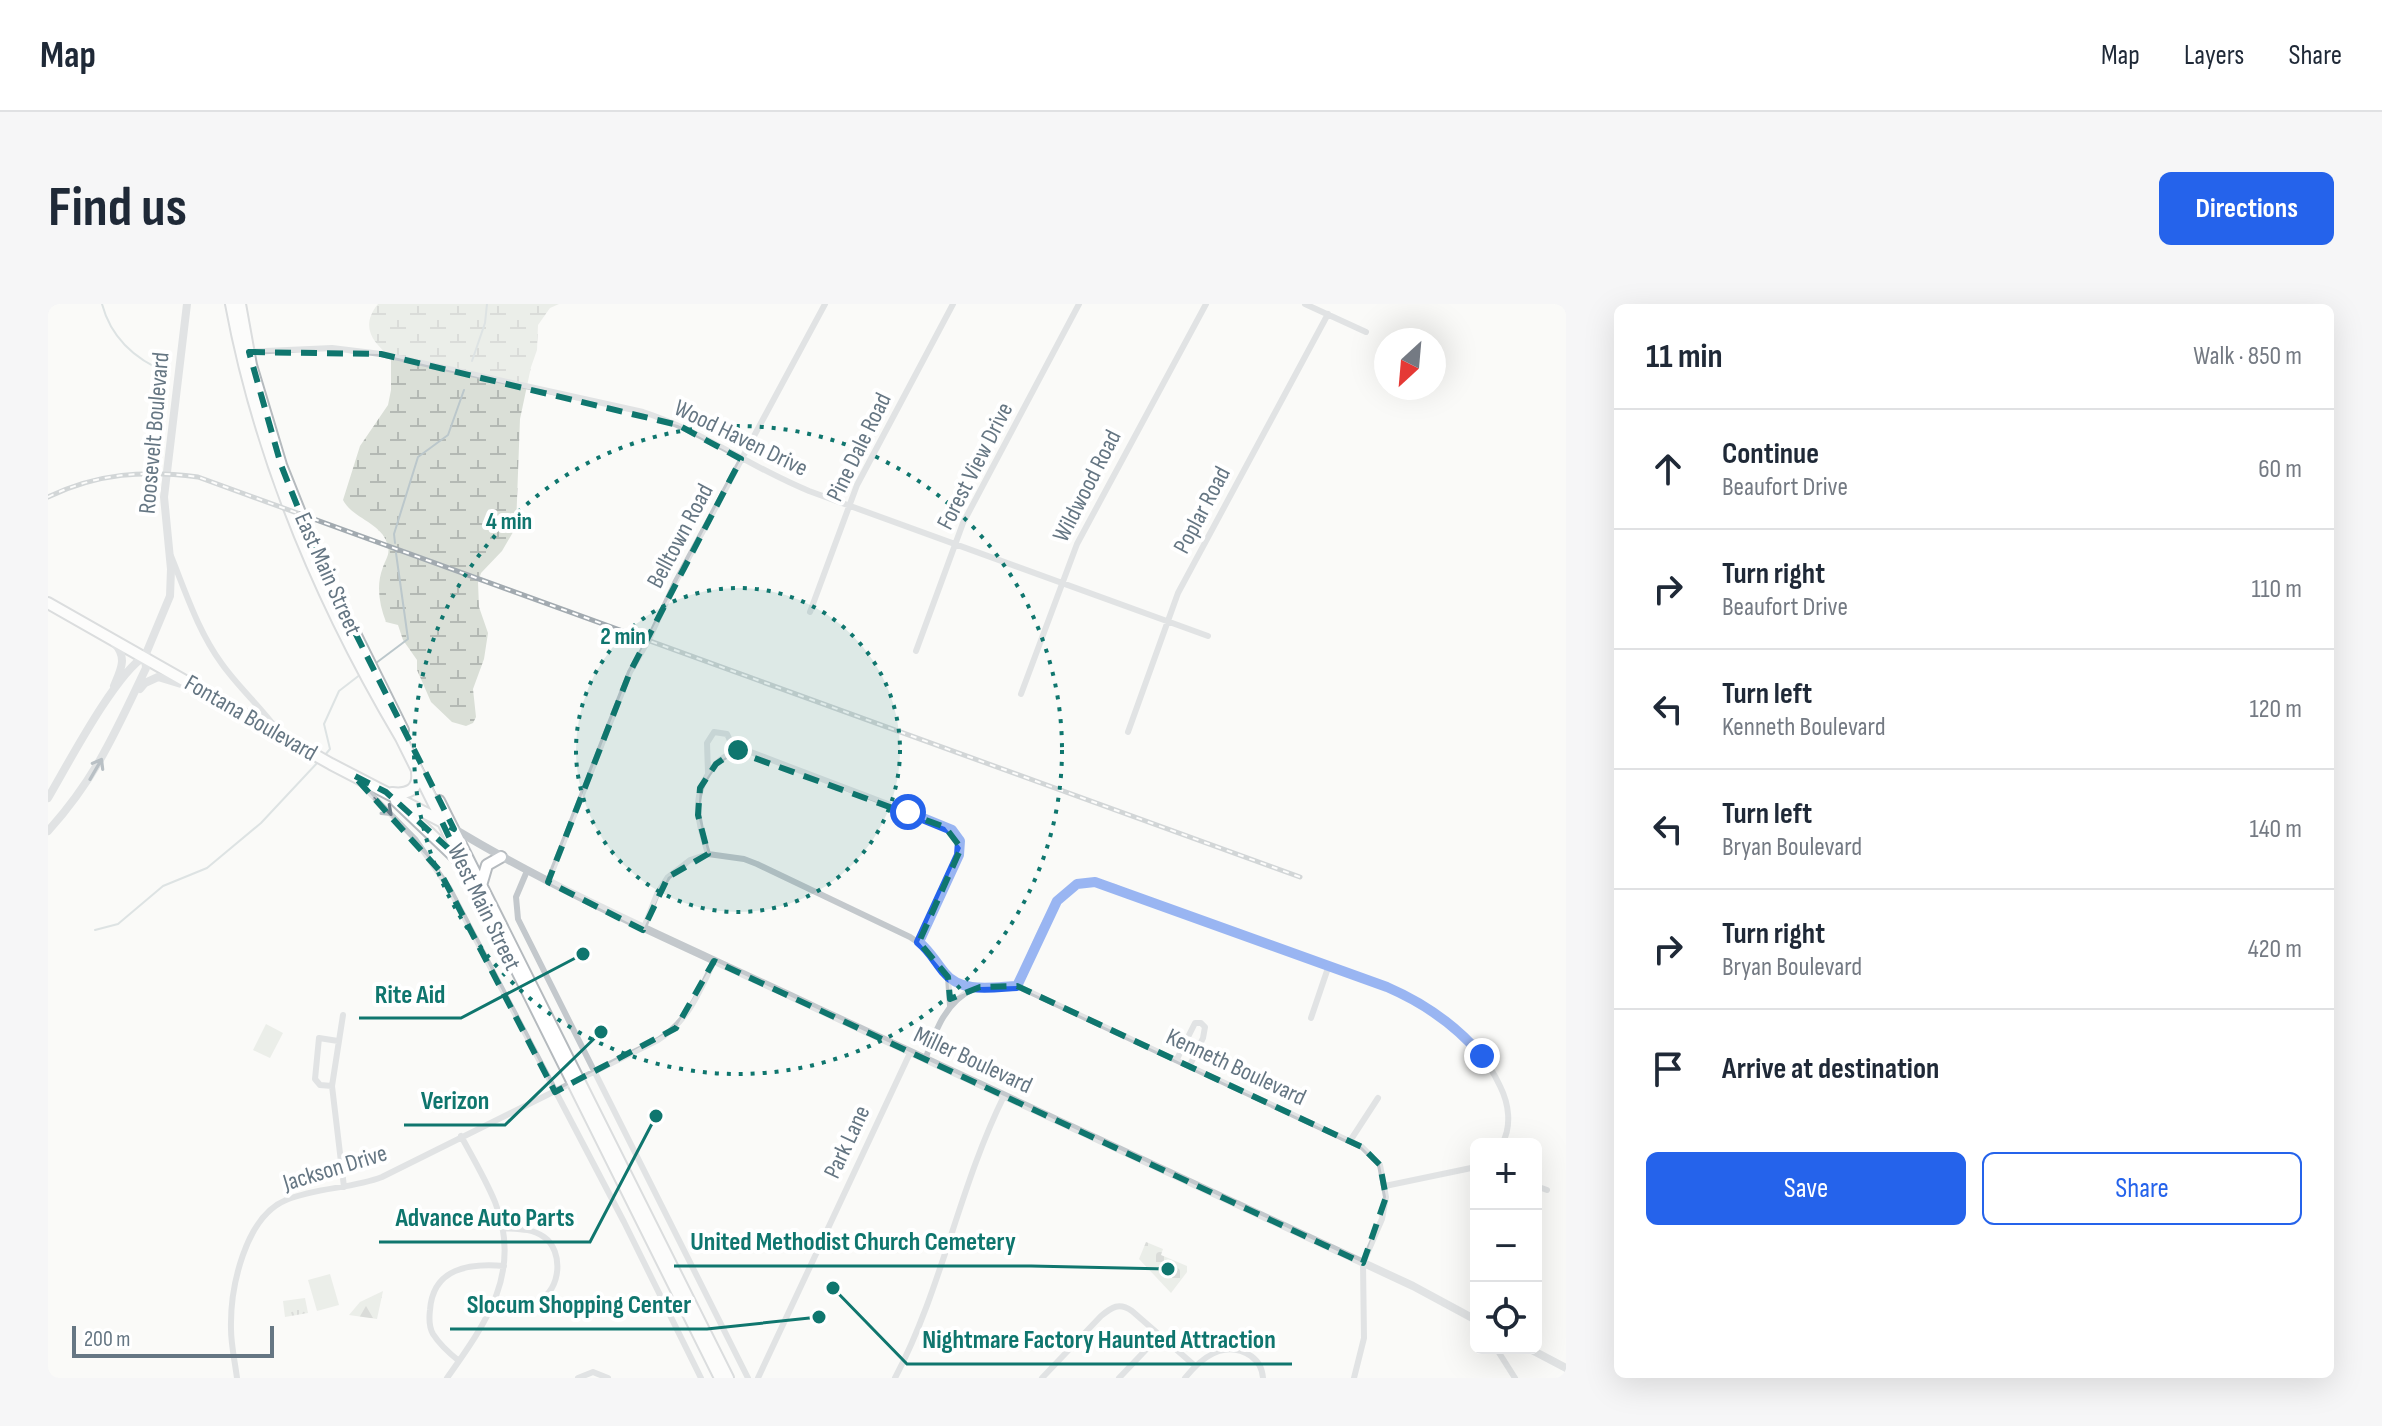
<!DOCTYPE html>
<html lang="en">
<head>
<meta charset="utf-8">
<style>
  :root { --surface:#fff; --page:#f6f6f7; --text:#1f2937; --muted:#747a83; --line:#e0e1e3; --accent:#2563eb }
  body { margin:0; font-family:"Sofia Sans Condensed",sans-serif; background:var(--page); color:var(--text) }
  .controls { position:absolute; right:24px; bottom:24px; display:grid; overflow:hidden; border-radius:12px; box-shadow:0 8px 32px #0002 }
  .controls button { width:72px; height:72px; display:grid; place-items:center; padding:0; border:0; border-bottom:2px solid var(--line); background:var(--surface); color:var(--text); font:40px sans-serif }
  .compass { position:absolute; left:1326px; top:24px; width:72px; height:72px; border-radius:50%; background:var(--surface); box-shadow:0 8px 32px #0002; rotate:206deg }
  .scale { position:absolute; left:24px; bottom:20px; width:202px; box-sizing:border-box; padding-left:8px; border:4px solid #657683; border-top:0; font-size:22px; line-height:28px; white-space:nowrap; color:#657683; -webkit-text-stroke:6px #fff; paint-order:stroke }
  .stop { position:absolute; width:24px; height:24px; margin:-18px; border:6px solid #2563eb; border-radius:50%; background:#fff }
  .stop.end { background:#2563eb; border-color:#fff; box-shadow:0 2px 8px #0008 }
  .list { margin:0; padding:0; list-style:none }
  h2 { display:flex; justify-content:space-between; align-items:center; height:104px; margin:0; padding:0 32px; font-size:34px }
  h2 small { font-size:26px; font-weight:400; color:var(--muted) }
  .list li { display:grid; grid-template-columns:52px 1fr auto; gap:24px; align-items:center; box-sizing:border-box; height:120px; padding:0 32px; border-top:2px solid var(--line) }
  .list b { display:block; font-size:30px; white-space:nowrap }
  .list p { margin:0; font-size:26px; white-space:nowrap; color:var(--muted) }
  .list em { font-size:26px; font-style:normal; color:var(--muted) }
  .actions { display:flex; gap:16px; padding:24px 32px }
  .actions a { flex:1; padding:18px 0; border:2px solid var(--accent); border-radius:12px; text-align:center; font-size:28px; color:var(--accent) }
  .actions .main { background:var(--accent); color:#fff }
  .icon { flex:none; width:44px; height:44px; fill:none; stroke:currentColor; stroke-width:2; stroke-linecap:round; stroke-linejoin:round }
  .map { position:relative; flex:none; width:1518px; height:1074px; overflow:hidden; border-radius:12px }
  header { display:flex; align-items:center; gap:48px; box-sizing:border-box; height:112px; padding:0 40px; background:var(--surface); border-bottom:2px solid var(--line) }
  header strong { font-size:38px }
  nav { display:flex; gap:44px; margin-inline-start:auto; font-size:28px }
  .intro { display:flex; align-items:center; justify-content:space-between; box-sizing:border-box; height:192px; padding:0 48px }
  h1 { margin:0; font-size:56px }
  .button { padding:20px 36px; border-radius:12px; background:var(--accent); color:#fff; font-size:28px; font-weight:700 }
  main { display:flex; gap:48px; padding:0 48px }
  aside { flex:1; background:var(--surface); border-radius:12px; box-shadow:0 8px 32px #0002 }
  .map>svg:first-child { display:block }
  .forest { fill:url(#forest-firs) }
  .wetland { fill:url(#wetland-marsh) }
  .cemetery { fill:url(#cemetery-stones) }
  .park { fill:url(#park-tufts) }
  .garden { fill:#dadfd7 }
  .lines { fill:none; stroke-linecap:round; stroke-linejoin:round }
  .stream { stroke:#bbc7cb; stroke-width:2 }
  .primary-casing { stroke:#b5babe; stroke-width:14 }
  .minor { stroke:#c3c8cc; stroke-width:6 }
  .tertiary { stroke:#c3c8cc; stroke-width:8 }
  .primary { stroke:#fff; stroke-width:10 }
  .rail-casing { stroke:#a2aab0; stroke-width:5 }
  .rail { stroke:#fff; stroke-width:2; stroke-dasharray:6; stroke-linecap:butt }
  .oneway { stroke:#6a7a87 }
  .route { stroke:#2563eb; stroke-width:10 }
  .marked { fill:none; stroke:#0f766e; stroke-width:6; stroke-dasharray:16 10; stroke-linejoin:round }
  .ring { fill:none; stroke:#0f766e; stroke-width:4; stroke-dasharray:4 8 }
  .labels { text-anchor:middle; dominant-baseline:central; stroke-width:8; stroke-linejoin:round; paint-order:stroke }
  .street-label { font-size:24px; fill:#657683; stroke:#fff }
  .centre { fill:#0f766e; stroke:#fff; stroke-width:4 }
  .ring-label { font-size:24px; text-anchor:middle; font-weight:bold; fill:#0f766e; stroke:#fff; stroke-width:8; stroke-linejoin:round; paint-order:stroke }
  .leader { fill:none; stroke:#0f766e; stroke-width:3 }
  .callout-dot { fill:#0f766e; stroke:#fff; stroke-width:3 }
  .callout-label { font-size:26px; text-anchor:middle; font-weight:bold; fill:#0f766e; stroke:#fff; stroke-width:8; stroke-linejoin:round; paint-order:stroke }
</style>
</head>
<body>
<header>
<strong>Map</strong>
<nav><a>Map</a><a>Layers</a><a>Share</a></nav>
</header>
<div class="intro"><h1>Find us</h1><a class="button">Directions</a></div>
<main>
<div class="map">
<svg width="1518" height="1074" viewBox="0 0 1518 1074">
  <defs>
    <pattern id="forest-firs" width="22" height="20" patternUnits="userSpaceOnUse" patternTransform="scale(2)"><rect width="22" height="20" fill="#dadfd7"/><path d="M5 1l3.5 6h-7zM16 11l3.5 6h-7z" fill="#b4b9b4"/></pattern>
    <pattern id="wetland-marsh" width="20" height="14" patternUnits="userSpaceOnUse" patternTransform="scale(2)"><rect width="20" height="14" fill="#dadfd7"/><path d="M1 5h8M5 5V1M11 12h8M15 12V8" fill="none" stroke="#b4b9b4"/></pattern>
    <pattern id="cemetery-stones" width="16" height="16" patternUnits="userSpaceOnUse" patternTransform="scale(2)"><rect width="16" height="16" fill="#dadfd7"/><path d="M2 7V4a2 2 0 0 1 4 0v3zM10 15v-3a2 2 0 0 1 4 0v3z" fill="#b4b9b4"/></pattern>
    <pattern id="park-tufts" width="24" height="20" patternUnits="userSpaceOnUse" patternTransform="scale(2)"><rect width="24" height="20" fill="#dadfd7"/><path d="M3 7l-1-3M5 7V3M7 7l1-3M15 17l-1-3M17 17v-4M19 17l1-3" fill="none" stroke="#b4b9b4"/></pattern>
  </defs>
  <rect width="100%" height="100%" fill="#fafaf8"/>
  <path class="forest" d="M335,987L329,1015L301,1011L312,998Z"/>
  <path class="wetland" d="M330,0H511L502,4L490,21L489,46L483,63L472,115L468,223L454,247L433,269L430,278L431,303L440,329L436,355L425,385L428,413L425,419L418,422L404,418L383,398L369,366V356L355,336L350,321L338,318C331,300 328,281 335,263C338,254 343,250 339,239C333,219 304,214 295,196L312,142L340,101L343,86V53C324,38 312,22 330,0Z"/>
  <path class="cemetery" d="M1098,938L1115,945L1113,951L1139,962V968L1123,989L1091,955Z"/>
  <path class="park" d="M257,994L260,1009L237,1013L235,997Z"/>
  <path class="garden" d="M218,720L235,729L222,754L205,746Z
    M282,970L291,1001L269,1007L260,976Z"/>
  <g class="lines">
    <path class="stream" d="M54,0C63,34 88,56 120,69
      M424,57L437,19L439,0
      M347,239L346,230L370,153L400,131L416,86
      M328,359L360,335L348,249
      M277,451L282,445L276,420L291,387L313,370
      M47,626L70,620L115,582L159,564L213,519L270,458"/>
    <g class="primary-casing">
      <path id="primary" d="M183,0C212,155 273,299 353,434L672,1074
        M192,0L203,61L233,161L272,259L355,426
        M0,299L283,460L393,517
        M344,489C359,491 371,486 369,469
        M348,497L409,555
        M391,497L680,1074
        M434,578L439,561L453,553"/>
    </g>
    <path class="minor" d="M1257,0L1318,28
      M198,48L284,44L333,50L595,108C654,127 704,164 761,187L1160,332
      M123,252C138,289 150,327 174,360C191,384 214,404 231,428
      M762,308L809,181L905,0
      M868,347L915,219L1031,0
      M973,390L1029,240L1158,0
      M1080,428L1130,289L1280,10
      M660,469L659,439L666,428L679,430L687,447
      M310,477L367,535L401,584L576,918L653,1074
      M660,550C650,516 641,491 667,461C676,451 686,446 700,447L890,519L909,530L913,544L871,638
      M479,567L468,593L470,615L700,1074
      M500,578L582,368L600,337L627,279L777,0
      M595,626L609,590L620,573L642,556L660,550L696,555L709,560L862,633L880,645L900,673L913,680L925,685L969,682L1314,843L1332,861L1338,893L1334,915L1315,959L1316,1034L1306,1074
      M900,673L902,702
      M969,682C981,656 1002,590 1030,580C1042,576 1055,580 1067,583C1096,597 1128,607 1158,617C1198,631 1238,646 1278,660C1346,685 1419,711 1452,782C1461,800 1464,822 1454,840
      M295,711L284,782L296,883
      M1263,714L1281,661
      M1129,755L1147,719H1153L1157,723L1155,734L1142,761
      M877,756C887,728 897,698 925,685
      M284,782L272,781L267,775L271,734L290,737
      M1302,837L1330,794
      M1337,882L1428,863
      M1488,882L1499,886
      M448,996C463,999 477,1003 491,996C513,986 516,947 496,933C484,924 469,925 454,924
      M1448,1044L1467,1074
      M411,1057C401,1049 392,1041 385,1030C381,1023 381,1014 382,1006C385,964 421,959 456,962
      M189,1074C187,1058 183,1041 183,1025C182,984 197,913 238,896C269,883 303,885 334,873L610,736C640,717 651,689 666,657
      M399,1074C438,1019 475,968 447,898C438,876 425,854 413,832
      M530,1074L545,1068L560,1074
      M710,1074L862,749
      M847,1074C894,985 911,883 956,792
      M994,1074L1053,1012C1064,1003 1071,998 1084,1007L1146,1061
      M1071,1074L1112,1031
      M1137,1074C1153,1054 1177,1035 1203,1052C1211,1058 1214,1064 1215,1074"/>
    <path class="tertiary" d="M66,382C72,367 80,354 67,340
      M92,385L97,379L110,373L133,380
      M0,494C20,460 67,370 97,352
      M408,526C523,595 646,646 766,703C965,797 1165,889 1365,982L1428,1016
      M0,527C48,474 68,427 98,364L97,352L122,292L123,265L116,193L139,0
      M1480,1044L1518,1064"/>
    <use href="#primary" class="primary"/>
    <g class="rail-casing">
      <path id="rail" d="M0,193C50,169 96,166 150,173L1252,573"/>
    </g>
    <use href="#rail" class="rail"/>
  </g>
  <defs><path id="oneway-shaft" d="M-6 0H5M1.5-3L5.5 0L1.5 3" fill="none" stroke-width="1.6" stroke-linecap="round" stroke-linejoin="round" transform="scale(2)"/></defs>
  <g class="oneway">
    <use href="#oneway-shaft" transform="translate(48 465) rotate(-60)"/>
    <use href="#oneway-shaft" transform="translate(335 503) rotate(43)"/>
  </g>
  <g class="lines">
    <path class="route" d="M860,508L904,526L912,537L911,551L871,638C882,647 887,657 896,668C913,690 945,683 969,682L1009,597L1029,580L1047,578L1339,683C1376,699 1407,720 1434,752"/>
  </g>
  <path d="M0 0H1518V1074H0ZM201,48L333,50L630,121L693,155L582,368L500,578L595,626L620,573L660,550L650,511L652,484L668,460L687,447L897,523L913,544L871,638L900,673L902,695L932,683L969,682L1314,843L1332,861L1338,893L1315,959L666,657L628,724L507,788L391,566L305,471L338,488L411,554L394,518L406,525L272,259L233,161Z" fill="#fafaf8" fill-opacity=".55" fill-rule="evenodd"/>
  <path class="marked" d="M201,48L333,50L630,121L693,155L582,368L500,578L595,626L620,573L660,550L650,511L652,484L668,460L687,447L897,523L913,544L871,638L900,673L902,695L932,683L969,682L1314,843L1332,861L1338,893L1315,959L666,657L628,724L507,788L391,566L305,471L338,488L411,554L394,518L406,525L272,259L233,161Z"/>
  <circle cx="690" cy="446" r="162" fill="#0f766e" fill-opacity=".12"/>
  <g class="ring">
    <circle cx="690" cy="446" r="162"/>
    <circle cx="690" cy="446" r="324"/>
  </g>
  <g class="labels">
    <g class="street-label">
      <text transform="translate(106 129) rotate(-85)">Roosevelt Boulevard</text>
      <text transform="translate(693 134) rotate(26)">Wood Haven Drive</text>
      <text transform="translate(811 143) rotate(-64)">Pine Dale Road</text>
      <text transform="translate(927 162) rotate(-63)">Forest View Drive</text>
      <text transform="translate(1039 182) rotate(-63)">Wildwood Road</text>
      <text transform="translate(1154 206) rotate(-62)">Poplar Road</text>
      <text transform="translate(632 232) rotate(-62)">Belltown Road</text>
      <text transform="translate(280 270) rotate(66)">East Main Street</text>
      <text transform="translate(203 414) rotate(30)">Fontana Boulevard</text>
      <text transform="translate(436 603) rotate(64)">West Main Street</text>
      <text transform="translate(925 756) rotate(25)">Miller Boulevard</text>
      <text transform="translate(1188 763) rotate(25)">Kenneth Boulevard</text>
      <text transform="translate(799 838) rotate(-65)">Park Lane</text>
      <text transform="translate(287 864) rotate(-17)">Jackson Drive</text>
    </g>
  </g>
  <circle cx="690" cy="446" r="12" class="centre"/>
  <g class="ring-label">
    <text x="461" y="225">4 min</text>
    <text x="575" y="340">2 min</text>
  </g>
  <path class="leader" d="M535 650L413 714H311M553 728L457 821H356M608 812L542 938H331M1120 965L983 962H626M771 1013L659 1025H402M785 984L859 1060H1244"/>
  <g class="callout-dot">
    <circle cx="535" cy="650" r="8"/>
    <circle cx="553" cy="728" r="8"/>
    <circle cx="608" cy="812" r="8"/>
    <circle cx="1120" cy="965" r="8"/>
    <circle cx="771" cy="1013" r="8"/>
    <circle cx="785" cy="984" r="8"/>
  </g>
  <g class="callout-label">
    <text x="362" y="699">Rite Aid</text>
    <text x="407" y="805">Verizon</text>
    <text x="437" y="922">Advance Auto Parts</text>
    <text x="805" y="946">United Methodist Church Cemetery</text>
    <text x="531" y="1009">Slocum Shopping Center</text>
    <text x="1051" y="1044">Nightmare Factory Haunted Attraction</text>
  </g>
</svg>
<div class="controls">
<button>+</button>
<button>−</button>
<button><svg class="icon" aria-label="locate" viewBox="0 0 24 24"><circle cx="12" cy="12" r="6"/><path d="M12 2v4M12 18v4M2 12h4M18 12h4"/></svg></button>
</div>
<svg class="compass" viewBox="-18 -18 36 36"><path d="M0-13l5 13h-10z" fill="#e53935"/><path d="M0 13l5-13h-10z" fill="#747a83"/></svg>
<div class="scale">200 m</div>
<div class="stop" style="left:860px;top:508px"></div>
<div class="stop end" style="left:1434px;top:752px"></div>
</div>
<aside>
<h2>11 min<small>Walk · 850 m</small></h2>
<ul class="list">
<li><svg class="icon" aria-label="ahead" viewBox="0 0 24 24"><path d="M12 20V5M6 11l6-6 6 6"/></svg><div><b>Continue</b><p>Beaufort Drive</p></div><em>60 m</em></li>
<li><svg class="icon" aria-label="right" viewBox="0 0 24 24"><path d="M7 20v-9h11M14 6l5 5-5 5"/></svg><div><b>Turn right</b><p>Beaufort Drive</p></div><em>110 m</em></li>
<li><svg class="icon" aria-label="left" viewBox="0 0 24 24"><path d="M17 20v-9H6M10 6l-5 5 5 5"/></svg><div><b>Turn left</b><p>Kenneth Boulevard</p></div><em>120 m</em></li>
<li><svg class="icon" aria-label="left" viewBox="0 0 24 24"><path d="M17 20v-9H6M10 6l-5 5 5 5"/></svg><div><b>Turn left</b><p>Bryan Boulevard</p></div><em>140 m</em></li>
<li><svg class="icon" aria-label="right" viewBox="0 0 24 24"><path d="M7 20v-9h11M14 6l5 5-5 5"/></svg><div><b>Turn right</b><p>Bryan Boulevard</p></div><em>420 m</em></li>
<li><svg class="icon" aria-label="arrive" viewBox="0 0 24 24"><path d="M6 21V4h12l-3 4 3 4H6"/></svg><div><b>Arrive at destination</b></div></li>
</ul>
<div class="actions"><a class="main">Save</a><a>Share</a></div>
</aside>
</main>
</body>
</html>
